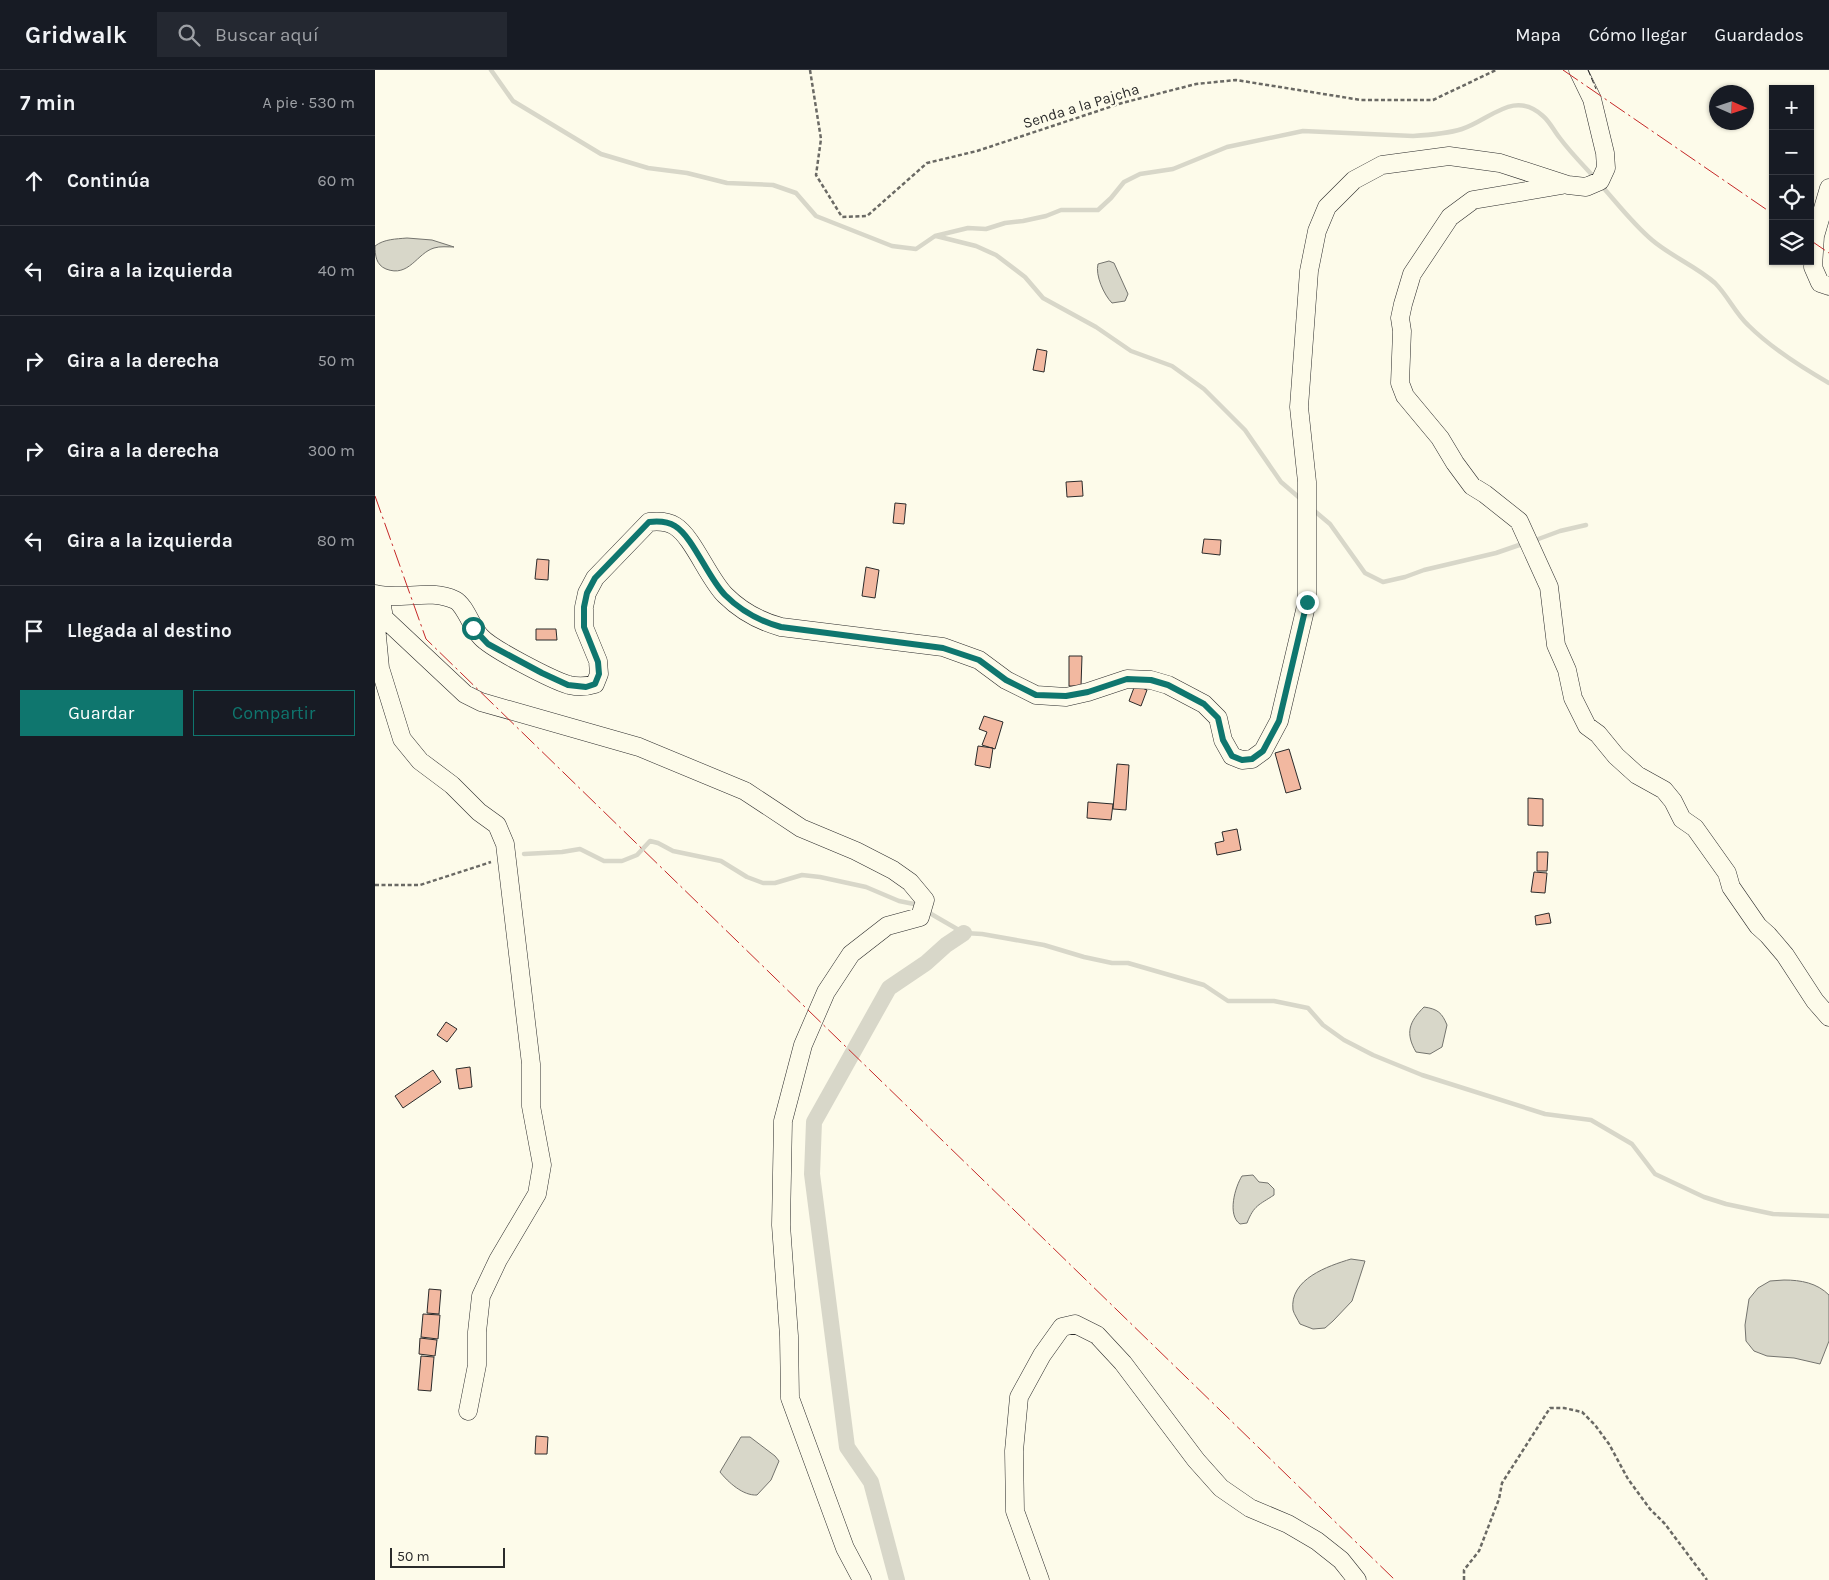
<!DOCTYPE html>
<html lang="es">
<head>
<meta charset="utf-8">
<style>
  :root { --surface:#171b24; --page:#242831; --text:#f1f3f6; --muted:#9ea1a6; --line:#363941; --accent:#0f766e }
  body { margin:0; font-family:Karla,sans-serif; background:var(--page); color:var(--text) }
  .controls { position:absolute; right:15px; top:15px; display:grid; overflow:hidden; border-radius:0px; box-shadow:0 1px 4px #0004 }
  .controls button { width:45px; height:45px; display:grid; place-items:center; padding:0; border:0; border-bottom:1px solid var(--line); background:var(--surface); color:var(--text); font:25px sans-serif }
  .compass { position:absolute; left:1334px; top:15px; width:45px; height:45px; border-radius:50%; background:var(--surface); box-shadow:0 1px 4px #0004; rotate:93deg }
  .scale { position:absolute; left:15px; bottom:12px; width:115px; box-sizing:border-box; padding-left:5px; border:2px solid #2b2b2b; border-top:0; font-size:14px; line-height:18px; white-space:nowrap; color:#2b2b2b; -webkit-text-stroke:4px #fdfbea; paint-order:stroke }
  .stop { position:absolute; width:15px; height:15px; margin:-11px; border:4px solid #0f766e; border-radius:50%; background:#fff }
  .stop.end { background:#0f766e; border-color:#fff; box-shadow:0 1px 5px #0008 }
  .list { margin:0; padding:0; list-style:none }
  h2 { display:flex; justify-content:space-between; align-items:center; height:65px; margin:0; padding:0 20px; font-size:21px }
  h2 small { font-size:16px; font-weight:400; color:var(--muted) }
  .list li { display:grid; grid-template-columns:32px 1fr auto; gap:15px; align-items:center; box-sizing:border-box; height:90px; padding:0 20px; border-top:1px solid var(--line) }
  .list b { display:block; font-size:19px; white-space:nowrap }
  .list em { font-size:16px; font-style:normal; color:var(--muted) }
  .actions { display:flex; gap:10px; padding:15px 20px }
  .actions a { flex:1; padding:11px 0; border:1px solid var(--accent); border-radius:0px; text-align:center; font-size:18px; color:var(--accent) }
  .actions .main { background:var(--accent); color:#fff }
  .icon { flex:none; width:28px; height:28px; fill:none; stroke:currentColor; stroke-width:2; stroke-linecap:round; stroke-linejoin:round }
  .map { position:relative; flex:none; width:1454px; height:1510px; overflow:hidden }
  header { display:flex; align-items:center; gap:30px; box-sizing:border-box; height:70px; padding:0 25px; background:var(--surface); border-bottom:1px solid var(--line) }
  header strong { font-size:24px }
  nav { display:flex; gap:28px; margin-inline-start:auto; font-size:18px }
  .search { width:350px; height:45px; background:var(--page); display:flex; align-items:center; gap:12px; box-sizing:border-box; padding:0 18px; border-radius:0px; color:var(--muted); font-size:19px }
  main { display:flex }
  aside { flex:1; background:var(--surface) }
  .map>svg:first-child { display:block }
  .water { fill:#d8d7c9; stroke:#74746e }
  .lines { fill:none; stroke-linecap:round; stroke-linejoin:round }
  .stream { stroke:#d8d7c9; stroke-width:4.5 }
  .canal { stroke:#d8d7c9; stroke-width:16 }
  .building { fill:#f2b8a0; stroke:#2b2b2b }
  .minor-casing { stroke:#2b2b2b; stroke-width:19 }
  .path { stroke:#6a6964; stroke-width:2.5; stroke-dasharray:4 2.5; stroke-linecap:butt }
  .minor { stroke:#fdfbea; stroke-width:18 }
  .fence { stroke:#2b2b2b; stroke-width:1; stroke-dasharray:6 2.5; stroke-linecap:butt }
  .power { stroke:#c62828; stroke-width:1; stroke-dasharray:18 4 2.5 4; stroke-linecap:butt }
  .route { stroke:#0f766e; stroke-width:6 }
  .labels { text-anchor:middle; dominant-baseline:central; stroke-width:4; stroke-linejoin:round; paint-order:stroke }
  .street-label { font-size:15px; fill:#2b2b2b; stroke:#fdfbea }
</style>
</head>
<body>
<header>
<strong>Gridwalk</strong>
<div class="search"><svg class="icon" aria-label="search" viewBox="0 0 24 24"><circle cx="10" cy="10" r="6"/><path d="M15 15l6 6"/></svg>Buscar aquí</div>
<nav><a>Mapa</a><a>Cómo llegar</a><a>Guardados</a></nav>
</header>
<main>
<aside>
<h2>7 min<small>A pie · 530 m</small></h2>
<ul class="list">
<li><svg class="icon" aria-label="ahead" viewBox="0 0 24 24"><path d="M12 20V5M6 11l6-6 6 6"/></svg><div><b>Continúa</b></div><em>60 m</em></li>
<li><svg class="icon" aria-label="left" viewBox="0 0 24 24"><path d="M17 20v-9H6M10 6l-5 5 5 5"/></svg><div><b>Gira a la izquierda</b></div><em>40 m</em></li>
<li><svg class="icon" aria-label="right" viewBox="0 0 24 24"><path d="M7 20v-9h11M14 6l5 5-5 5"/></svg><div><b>Gira a la derecha</b></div><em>50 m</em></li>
<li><svg class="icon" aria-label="right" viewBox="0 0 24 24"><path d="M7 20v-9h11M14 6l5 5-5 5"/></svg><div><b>Gira a la derecha</b></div><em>300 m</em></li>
<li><svg class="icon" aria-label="left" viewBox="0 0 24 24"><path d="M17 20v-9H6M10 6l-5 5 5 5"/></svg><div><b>Gira a la izquierda</b></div><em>80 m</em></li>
<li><svg class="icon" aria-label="arrive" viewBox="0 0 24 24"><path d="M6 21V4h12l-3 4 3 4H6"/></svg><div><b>Llegada al destino</b></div></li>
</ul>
<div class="actions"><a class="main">Guardar</a><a>Compartir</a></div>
</aside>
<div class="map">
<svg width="1454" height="1510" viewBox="0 0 1454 1510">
  <rect width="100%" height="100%" fill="#fdfbea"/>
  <path class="water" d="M32,168L57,170L79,177C73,177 65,176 59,178C42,183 34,208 11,199C1,195 0,185 0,176C9,169 21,169 32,168Z
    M734,191L739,193L753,224L750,231L737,233C729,225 720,205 723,194Z
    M1049,937C1063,939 1067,943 1072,955L1067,977L1055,984L1041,982C1030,963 1034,952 1049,937Z
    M878,1105L884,1112L893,1113L899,1119V1125C884,1135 879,1135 872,1153L865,1154C852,1145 860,1117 867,1106Z
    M976,1189L990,1191L977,1231L958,1251L950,1258L938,1259L925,1254C923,1250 919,1244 918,1240C914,1209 953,1196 976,1189Z
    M1409,1210C1426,1210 1442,1213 1454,1225V1271L1445,1294L1419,1288L1392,1286L1379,1281L1371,1271L1370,1255L1374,1229L1383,1218L1395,1211Z
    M366,1367H375L400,1386L404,1391L396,1410L382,1425C368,1426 353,1412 345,1402Z"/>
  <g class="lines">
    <path class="stream" d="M116,0L138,31L226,84L273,98L312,103L352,113L398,115L421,123L441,146L517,176L541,179L560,166L593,158L611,159L630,153L648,151L671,146L686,140H723L736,128L749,112L765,104L798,99L852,77L928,61L1038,66C1055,65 1071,64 1087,59C1115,50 1139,19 1168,46C1175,52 1179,61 1184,67C1195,82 1208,95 1220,108
      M1225,114C1242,133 1258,154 1277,170C1297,187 1321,196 1340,213C1353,226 1360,243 1373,255C1396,278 1426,297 1454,313
      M561,166L601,176L621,185L650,207L668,228L721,257L756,281L797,296L829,319L870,360L906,412L927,430
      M936,438L955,454L990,503L1008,512L1030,507L1049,500L1121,483L1150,473
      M1158,471L1185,461L1211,455
      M149,784L187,782L205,779L229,791H247L262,785L275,771L283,773L298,781L346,791L372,807L388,813H400L427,805L445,807L491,817L524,831L539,834L544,837
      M551,841L589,863L607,864L669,875L709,887L737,893H753L829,915L853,931H899L933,938L948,955L969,970L998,985L1047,1005L1170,1044L1216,1050L1257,1074L1280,1104L1329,1127L1351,1134L1398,1144L1454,1146"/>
    <path class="canal" d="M522,1510L496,1412L472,1377L437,1104L439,1052L514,918L551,893L571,875L589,863"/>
  </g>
  <path class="building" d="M662,279L672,281L669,302L658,300Z
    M707,411L708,426L692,427L691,412Z
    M520,433L531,434L529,454L518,453Z
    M829,469L846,470L845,485L827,483Z
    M162,489L174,490L173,510L160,509Z
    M491,497L504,500L500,528L487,526Z
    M161,559H181L182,570H161Z
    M694,586H707L706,616H694Z
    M760,615L772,620L766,636L754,631Z
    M609,646L628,652L620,679L607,675L612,662L604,659Z
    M603,676L618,678L615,698L600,695Z
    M914,679L926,719L911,723L900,683Z
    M742,694L754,695L751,740L738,739Z
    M1153,728L1168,729V756L1153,755Z
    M713,732L738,734L736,750L712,748Z
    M862,759L866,780L842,785L840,773L849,771L847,762Z
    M1162,782H1173L1172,801H1162Z
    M1159,802L1172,803L1170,823L1156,822Z
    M1174,843L1176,853L1161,855L1160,846Z
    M71,952L82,959L72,972L62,965Z
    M95,997L97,1017L84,1019L81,999Z
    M58,1000L66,1012L28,1038L20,1026Z
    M54,1219L66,1220L64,1244L52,1243Z
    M48,1244L65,1245L63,1269L46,1267Z
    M45,1268L62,1270L60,1286L44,1284Z
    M46,1286L59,1287L56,1321L43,1320Z
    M161,1366L173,1367L172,1384H160Z"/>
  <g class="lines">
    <g class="minor-casing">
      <path id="minor" d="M1187,115L1098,130L1075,147L1037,204L1028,234L1025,248L1027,261L1025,313L1030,326L1065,368L1080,393L1097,416L1110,424L1144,451L1174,517L1181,575L1192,600L1198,628L1212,656L1223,664L1241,686L1262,705L1289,720L1298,731L1307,749L1320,758L1352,803L1356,817L1383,856L1393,865L1410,885L1440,931L1454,947
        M1454,118L1440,166L1438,197L1445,213L1454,216
        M0,524C26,531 55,518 80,530C90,535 97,558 106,567C117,579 177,610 194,615C203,617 211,617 220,614L224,604L223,591L209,557V537L212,523L220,508L274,452C283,451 292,451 300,456C318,467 333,508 350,525C366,541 384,551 406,557L568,577L604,590L631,610L661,625L691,627L713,622L752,609L776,610L793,615L829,634L843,648L848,670L857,686L867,690L877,689L888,681L904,651L932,532V412L924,337L934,201L942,161L952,137L979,110L1007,95L1074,86L1125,93L1193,115L1211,117L1225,111L1231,98L1230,83L1217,29L1203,0
        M5,525L9,548L90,624L106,632L264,677L370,721L426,758L481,781L518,800L535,812L550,830L545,847L512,856L476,884L451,922L428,975L408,1051L406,1155L414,1266L415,1328L470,1478L487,1510
        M4,533L1,556L5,598L27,669L45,691L77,715L104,742L122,755L130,774L156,994V1036L167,1095L162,1124L123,1190L106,1226L102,1262V1295L93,1341
        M665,1510L640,1441L639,1381L644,1327L667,1285L687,1257L700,1254L722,1265L748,1293L821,1390L846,1418L875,1438L913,1454L942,1471L966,1490L982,1510"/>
    </g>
    <path class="path" d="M435,0L446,69L441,105L467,147L492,146L552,93L602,81L747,33L821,14L861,10L986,30H1058L1121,0
      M0,815H45L116,792
      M1089,1510V1500L1104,1481L1124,1429L1127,1413L1175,1338H1189L1207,1342L1220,1355L1234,1374L1253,1409L1275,1439L1290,1454L1332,1510"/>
    <use href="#minor" class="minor"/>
    <path class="fence" d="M1213,0L1221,19"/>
    <path class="power" d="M1188,0L1398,144
      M1435,170L1454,183
      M0,426L51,569L1020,1510"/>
  </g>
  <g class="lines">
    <path class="route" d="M98,558L113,574L167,603L193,615L211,617L220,614L224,604L223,592L209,557V537L212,523L220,508L274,452C283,451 292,451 300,456C318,467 333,508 350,525C366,541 384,551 406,557L568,578L604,590L631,610L661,625L691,626L713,622L752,609L776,610L793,615L829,634L843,648L848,670L857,686L867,690L877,689L888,681L904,651L932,532"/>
  </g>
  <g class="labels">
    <g class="street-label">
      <text transform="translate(706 36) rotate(-17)">Senda a la Pajcha</text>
    </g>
  </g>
</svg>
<div class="controls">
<button>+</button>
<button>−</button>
<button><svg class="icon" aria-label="locate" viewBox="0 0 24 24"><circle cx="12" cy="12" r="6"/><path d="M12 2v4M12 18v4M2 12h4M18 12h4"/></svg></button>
<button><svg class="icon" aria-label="layers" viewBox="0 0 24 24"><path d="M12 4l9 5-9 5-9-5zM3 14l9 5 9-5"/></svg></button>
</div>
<svg class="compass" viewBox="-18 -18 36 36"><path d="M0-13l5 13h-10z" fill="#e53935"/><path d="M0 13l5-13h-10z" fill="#9ea1a6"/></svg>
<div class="scale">50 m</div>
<div class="stop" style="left:98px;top:558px"></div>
<div class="stop end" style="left:932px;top:532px"></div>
</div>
</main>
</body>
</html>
